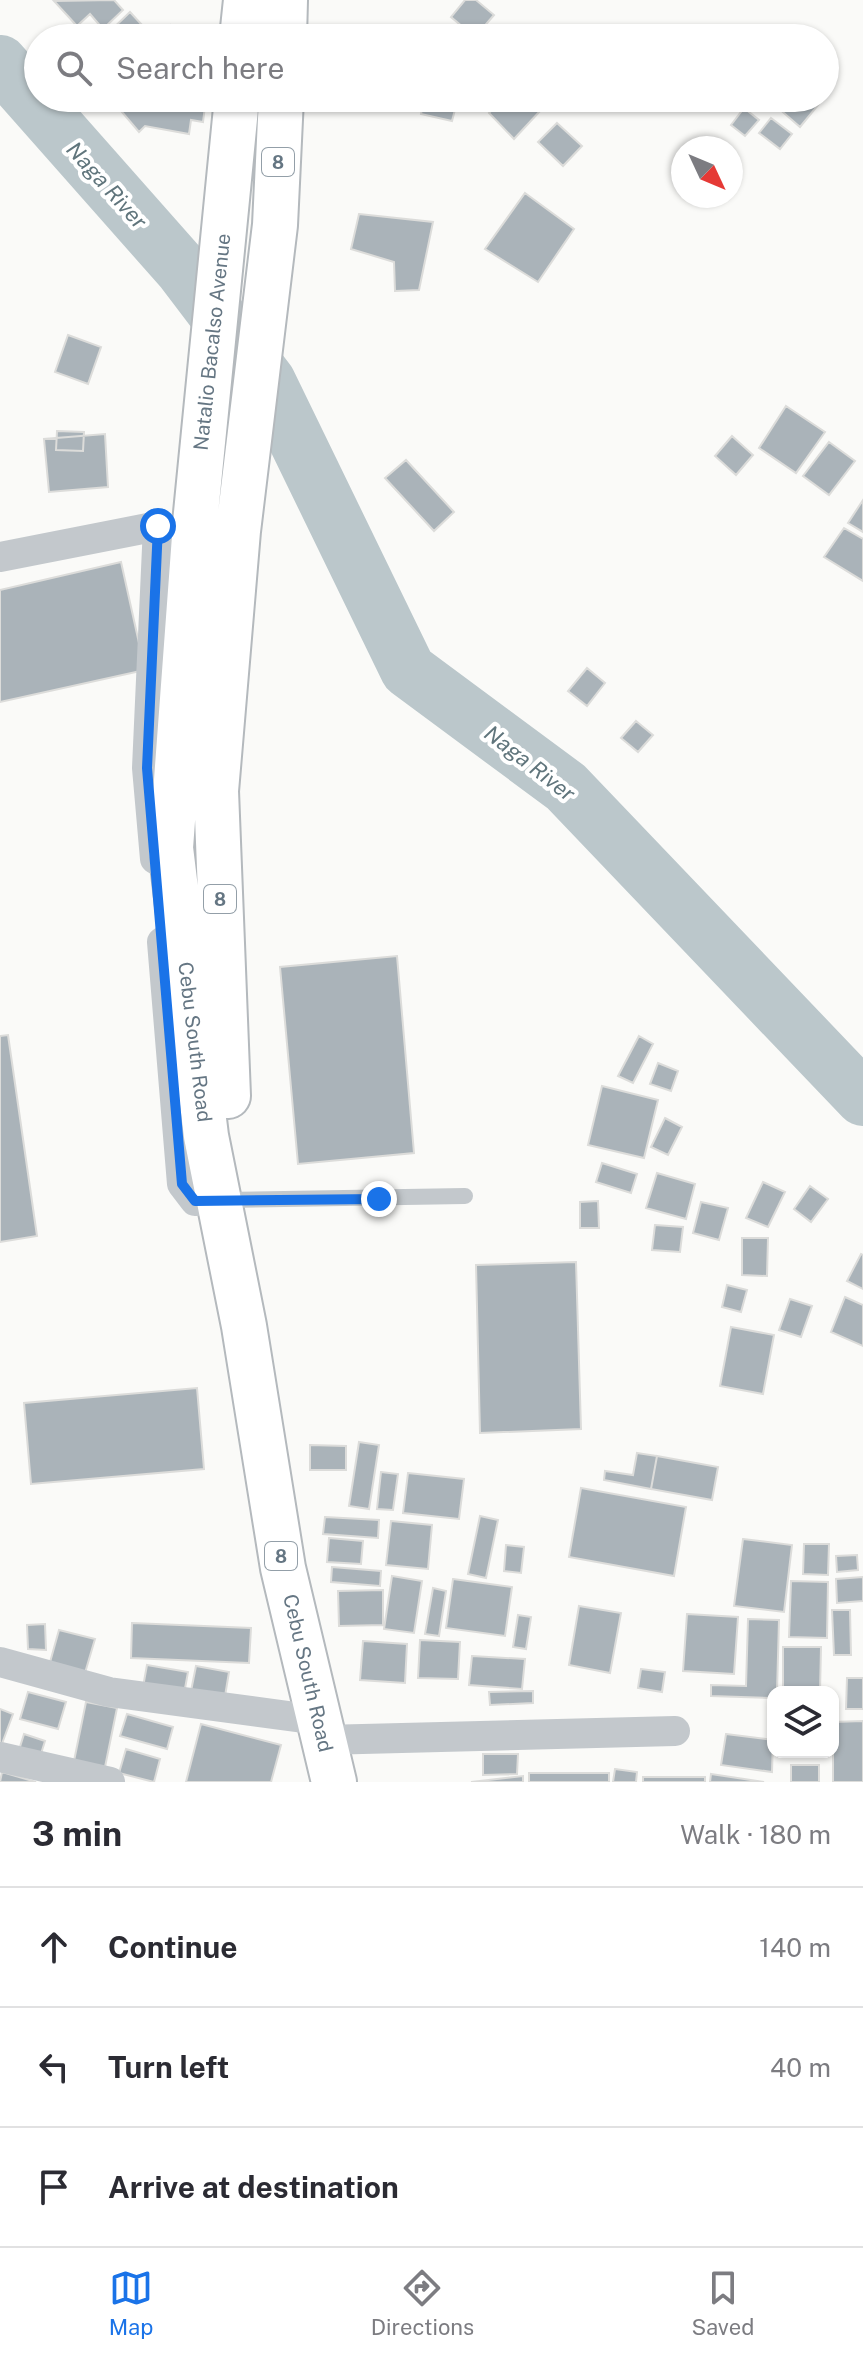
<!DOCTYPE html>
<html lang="en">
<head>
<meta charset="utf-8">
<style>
  :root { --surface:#fff; --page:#f2f2f3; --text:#2b2b33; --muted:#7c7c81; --line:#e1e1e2; --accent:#1a73e8 }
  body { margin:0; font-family:"Public Sans",sans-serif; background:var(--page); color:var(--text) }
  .controls { position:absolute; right:24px; bottom:24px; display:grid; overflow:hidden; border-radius:16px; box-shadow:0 2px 6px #0004 }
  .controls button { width:72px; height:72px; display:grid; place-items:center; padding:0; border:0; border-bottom:2px solid var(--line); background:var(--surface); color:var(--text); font:40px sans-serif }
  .compass { position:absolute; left:671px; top:136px; width:72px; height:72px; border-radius:50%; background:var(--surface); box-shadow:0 2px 6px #0004; rotate:134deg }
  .stop { position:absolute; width:24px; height:24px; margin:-18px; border:6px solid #1a73e8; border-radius:50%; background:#fff }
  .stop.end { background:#1a73e8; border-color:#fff; box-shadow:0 2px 8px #0008 }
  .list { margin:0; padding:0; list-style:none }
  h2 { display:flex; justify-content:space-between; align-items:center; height:104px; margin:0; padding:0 32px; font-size:34px }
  h2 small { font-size:26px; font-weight:400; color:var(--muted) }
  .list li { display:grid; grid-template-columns:52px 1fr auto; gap:24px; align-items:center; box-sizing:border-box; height:120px; padding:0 32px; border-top:2px solid var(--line) }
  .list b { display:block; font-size:30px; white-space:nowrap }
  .list em { font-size:26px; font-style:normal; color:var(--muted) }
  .icon { flex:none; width:44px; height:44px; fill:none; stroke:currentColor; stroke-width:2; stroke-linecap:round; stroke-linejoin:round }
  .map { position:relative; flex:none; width:863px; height:1782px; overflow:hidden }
  .search { position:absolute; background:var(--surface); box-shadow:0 2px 6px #0004; left:24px; right:24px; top:24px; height:88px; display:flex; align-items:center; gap:20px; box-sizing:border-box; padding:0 28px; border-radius:44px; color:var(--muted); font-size:30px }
  .sheet { height:464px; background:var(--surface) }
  nav { display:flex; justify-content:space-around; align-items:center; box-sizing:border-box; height:112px; border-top:2px solid var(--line); background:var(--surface); font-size:22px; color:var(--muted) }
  nav a { display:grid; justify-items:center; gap:4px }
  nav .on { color:var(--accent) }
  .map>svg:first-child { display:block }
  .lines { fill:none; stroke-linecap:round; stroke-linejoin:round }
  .river { stroke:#bbc7cb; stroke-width:56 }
  .building { fill:#aab3b9; stroke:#dcdcda; stroke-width:2 }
  .highway-casing { stroke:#b4b9bd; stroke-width:48 }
  .lane { stroke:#c3c8cc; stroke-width:16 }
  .street { stroke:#c3c8cc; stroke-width:30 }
  .highway { stroke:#fff; stroke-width:44 }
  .route { stroke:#1a73e8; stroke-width:10 }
  .labels { text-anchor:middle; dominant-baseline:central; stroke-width:8; stroke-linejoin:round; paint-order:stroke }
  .shield { fill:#fff; stroke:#939fa8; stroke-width:2 }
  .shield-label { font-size:18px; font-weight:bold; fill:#657683 }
  .street-label { font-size:20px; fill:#657683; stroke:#fff }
  .water-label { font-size:22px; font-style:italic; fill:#60757c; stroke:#fff }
</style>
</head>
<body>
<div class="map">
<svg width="863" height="1782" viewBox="0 0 863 1782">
  <rect width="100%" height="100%" fill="#fafaf8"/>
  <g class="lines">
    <path class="river" d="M0,63L183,270L268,382L408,670L566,787L863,1098"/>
  </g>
  <path class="building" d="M114,0L123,10L103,29L90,14L77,26L54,1Z
    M465,0H476L494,15L475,37L451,17Z
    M130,12L154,38H103Z
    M171,25L201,32L200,38H170Z
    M110,98H206L203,122L191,120L189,134L145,126L139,132Z
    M424,98H458L452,121L421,114Z
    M503,98H529L541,110L514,139L489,113Z
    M785,98H811L819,104L800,127L777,107Z
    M744,108L759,120L745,136L731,125Z
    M771,118L792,134L780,149L759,133Z
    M557,123L582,146L563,166L538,142Z
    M525,193L574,229L538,282L485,249Z
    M359,214L433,222L419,290L395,291L394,262L351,249Z
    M68,335L101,347L88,384L55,372Z
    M786,406L825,432L796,473L759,448Z
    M57,431L84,432L83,451L56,450Z
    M105,434L108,487L49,492L44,439Z
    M732,436L753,455L736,475L715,456Z
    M829,442L855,461L829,495L803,476Z
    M406,460L454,512L434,531L385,478Z
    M863,500V532L848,523Z
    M844,528L863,539V581L824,557Z
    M121,562L145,670L0,702V590Z
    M587,668L605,683L587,706L568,691Z
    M636,721L653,735L638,752L621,738Z
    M397,956L414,1153L298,1164L280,967Z
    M8,1035L37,1236L0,1242V1036Z
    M639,1036L653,1044L633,1083L618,1076Z
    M658,1063L678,1071L671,1091L650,1084Z
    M602,1086L658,1100L644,1158L588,1145Z
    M665,1118L682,1127L668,1155L651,1147Z
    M602,1163L637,1174L631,1193L596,1182Z
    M657,1173L695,1184L686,1219L646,1208Z
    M763,1182L785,1192L768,1227L746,1218Z
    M810,1186L828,1199L811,1222L794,1209Z
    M598,1201L599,1228H580V1202Z
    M701,1202L728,1208L719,1240L693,1233Z
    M655,1225L683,1227L680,1252L652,1250Z
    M742,1238H768L767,1276L742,1275Z
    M861,1254L863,1255V1289L847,1281Z
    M576,1262L581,1429L480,1433L476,1265Z
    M727,1285L747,1290L741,1312L722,1307Z
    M845,1297L863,1305V1346L831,1332Z
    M790,1299L812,1306L801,1337L779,1330Z
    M731,1327L774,1335L763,1394L720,1386Z
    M197,1388L204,1469L31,1484L24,1403Z
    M359,1442L379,1445L369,1509L349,1506Z
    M310,1445L346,1446V1470H310Z
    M637,1453L657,1456L651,1489L604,1480L605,1471L633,1475Z
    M657,1456L718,1467L712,1500L651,1489Z
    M381,1472L398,1474L393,1510L377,1509Z
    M408,1473L464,1479L459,1519L403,1513Z
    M581,1488L686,1507L674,1576L569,1557Z
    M480,1516L498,1520L486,1578L468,1574Z
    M325,1517L379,1520L378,1538L323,1534Z
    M391,1521L432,1525L428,1569L386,1565Z
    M329,1538L363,1541L361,1564L327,1562Z
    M743,1539L792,1545L784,1612L734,1606Z
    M804,1544H829L828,1575L803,1574Z
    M506,1545L524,1547L521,1573L504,1571Z
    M857,1555L858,1570L837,1572L836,1556Z
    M332,1567L381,1571L380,1586L331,1582Z
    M392,1576L422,1581L414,1633L384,1629Z
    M863,1577V1601L837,1603L836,1579Z
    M453,1579L512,1587L505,1636L446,1628Z
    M791,1581L828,1582L827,1638L789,1637Z
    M433,1588L446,1591L439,1636L425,1634Z
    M383,1590V1625L339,1626L338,1591Z
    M579,1606L621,1613L610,1673L569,1665Z
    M832,1610H850L851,1655H834Z
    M687,1614L738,1617L734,1674L683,1671Z
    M518,1615L531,1617L526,1649L513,1647Z
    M748,1619L779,1620L777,1692H773V1698L711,1696V1685L746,1686Z
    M132,1623L251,1628L249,1663L131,1658Z
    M45,1624L46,1650L28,1649L27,1625Z
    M59,1630L95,1639L82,1683L47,1673Z
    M420,1640L460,1642L458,1679L418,1678Z
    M363,1641L407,1644L405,1683L360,1680Z
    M783,1647H821L820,1692H783Z
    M472,1656L525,1659L522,1689L469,1685Z
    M147,1665L188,1672L184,1694L143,1687Z
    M196,1666L229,1672L224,1702L190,1696Z
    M641,1669L665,1672L662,1692L638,1688Z
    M847,1678H863V1709H846Z
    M533,1691V1703L490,1705L489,1692Z
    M28,1692L66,1702L58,1729L20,1719Z
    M86,1702L117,1708L105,1767L74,1761Z
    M0,1709L13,1714L0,1749Z
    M127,1714L173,1727L167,1749L120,1736Z
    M863,1721V1782H833V1722Z
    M201,1724L281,1745L271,1782H186Z
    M24,1734L45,1741L40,1757L19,1750Z
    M726,1734L773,1740L772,1772L721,1765Z
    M126,1749L160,1759L154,1782L119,1773Z
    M483,1754H518L517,1774L483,1775Z
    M791,1765H819V1782H791Z
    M615,1769L637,1772L636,1782H613Z
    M2,1772L36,1782H0Z
    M529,1773H609V1782H529Z
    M711,1774L764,1782H710Z
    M523,1776V1782H471Z
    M643,1777H705V1782H643Z"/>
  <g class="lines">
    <g class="highway-casing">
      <path id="highway" d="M242,38L246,0
        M284,38L285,0
        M237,98L195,523L171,848L206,1136L244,1326L283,1568L334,1782
        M228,1096L216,791L238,531L275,225L281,98"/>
    </g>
    <path class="lane" d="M223,1200L465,1196"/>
    <path class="street" d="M0,557L158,526L147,768L155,859
      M162,942L182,1184L195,1201L218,1200
      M0,1662L109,1692L318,1720
      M323,1740L675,1731
      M0,1757L110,1782"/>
    <use href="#highway" class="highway"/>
  </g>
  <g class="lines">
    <path class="route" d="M158,526L147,768L182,1184L195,1201L379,1199"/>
  </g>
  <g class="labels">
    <g class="shield">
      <rect x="262" y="148" width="32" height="28" rx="6"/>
      <rect x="204" y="885" width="32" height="28" rx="6"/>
      <rect x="265" y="1542" width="32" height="28" rx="6"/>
    </g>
    <g class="shield-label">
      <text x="278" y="162">8</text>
      <text x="220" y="899">8</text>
      <text x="281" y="1556">8</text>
    </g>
    <g class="street-label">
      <text transform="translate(212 342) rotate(-84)">Natalio Bacalso Avenue</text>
      <text transform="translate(195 1042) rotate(83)">Cebu South Road</text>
      <text transform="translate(308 1673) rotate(77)">Cebu South Road</text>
    </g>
    <g class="water-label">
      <text transform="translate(107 185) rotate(48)">Naga River</text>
      <text transform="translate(530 763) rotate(38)">Naga River</text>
    </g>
  </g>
</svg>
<div class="controls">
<button><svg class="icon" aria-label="layers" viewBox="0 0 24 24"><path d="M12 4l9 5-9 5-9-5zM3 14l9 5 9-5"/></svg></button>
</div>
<svg class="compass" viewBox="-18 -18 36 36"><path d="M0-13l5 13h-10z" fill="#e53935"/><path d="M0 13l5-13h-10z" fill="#7c7c81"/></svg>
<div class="stop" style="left:158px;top:526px"></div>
<div class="stop end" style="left:379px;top:1199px"></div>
<div class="search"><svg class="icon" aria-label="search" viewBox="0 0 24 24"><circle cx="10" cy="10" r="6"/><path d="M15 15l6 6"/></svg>Search here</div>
</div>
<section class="sheet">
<h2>3 min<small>Walk · 180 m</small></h2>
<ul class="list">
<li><svg class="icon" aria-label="ahead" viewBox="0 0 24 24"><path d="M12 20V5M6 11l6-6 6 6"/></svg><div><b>Continue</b></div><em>140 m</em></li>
<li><svg class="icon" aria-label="left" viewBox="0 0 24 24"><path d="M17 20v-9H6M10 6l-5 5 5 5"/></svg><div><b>Turn left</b></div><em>40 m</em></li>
<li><svg class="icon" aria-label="arrive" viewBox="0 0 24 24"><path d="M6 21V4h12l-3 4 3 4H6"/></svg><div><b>Arrive at destination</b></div></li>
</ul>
</section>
<nav>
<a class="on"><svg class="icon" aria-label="map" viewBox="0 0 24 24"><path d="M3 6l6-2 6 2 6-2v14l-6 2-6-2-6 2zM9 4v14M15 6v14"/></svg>Map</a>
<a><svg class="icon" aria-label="directions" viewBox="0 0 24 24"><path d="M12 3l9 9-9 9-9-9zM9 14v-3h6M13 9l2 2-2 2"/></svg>Directions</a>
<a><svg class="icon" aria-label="saved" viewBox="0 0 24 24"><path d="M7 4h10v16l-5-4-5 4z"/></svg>Saved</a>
</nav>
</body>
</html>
